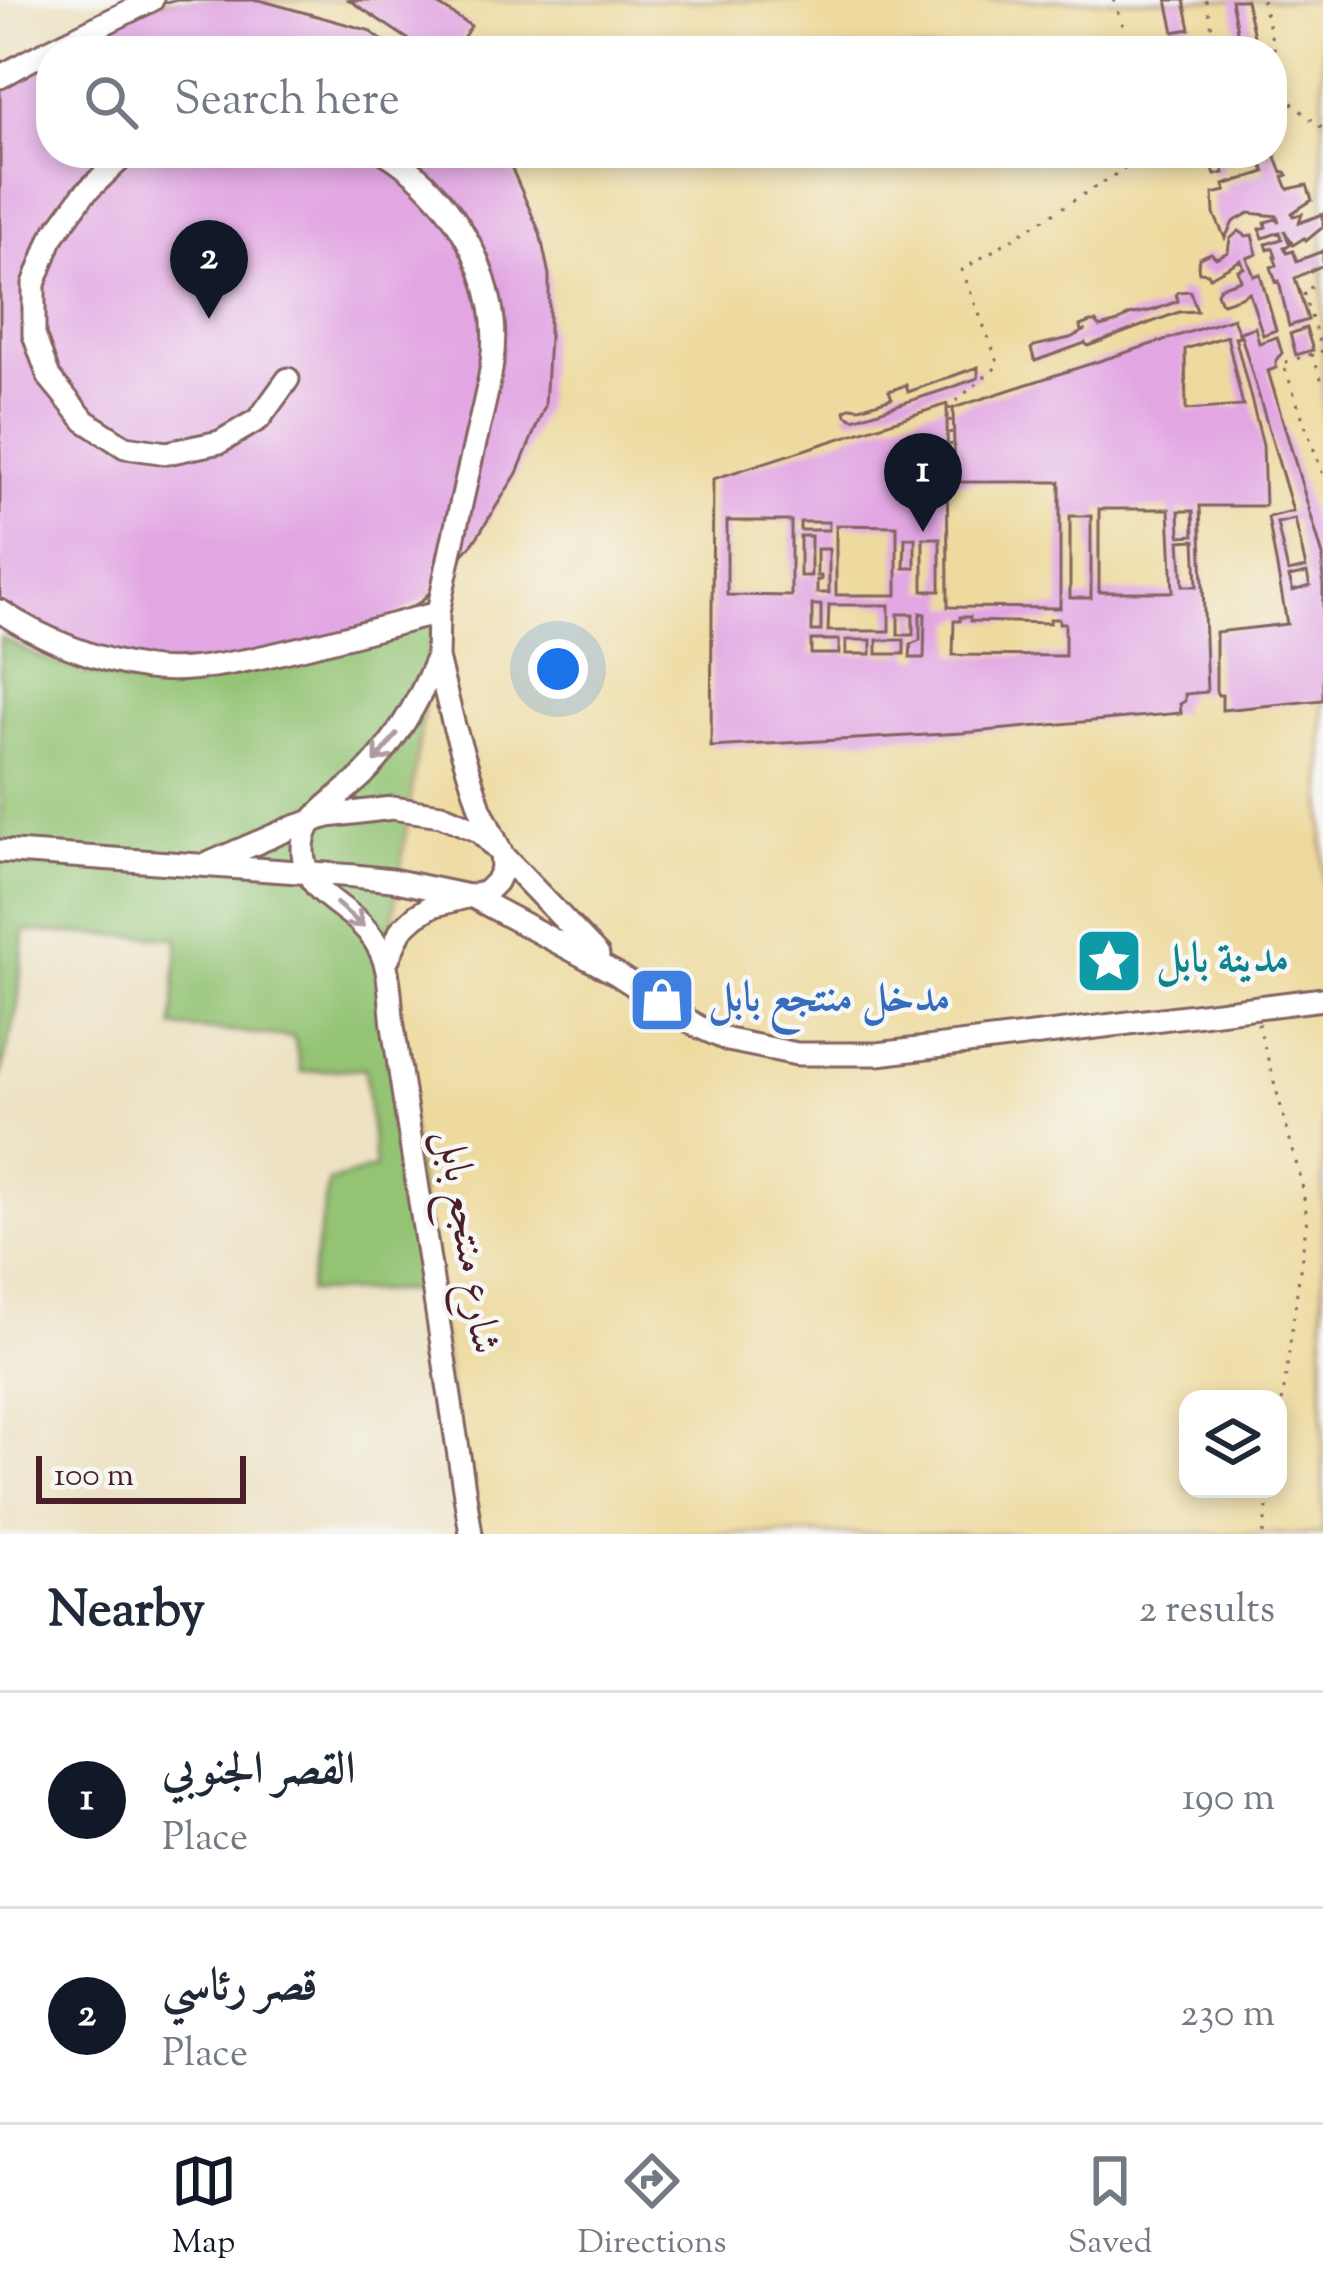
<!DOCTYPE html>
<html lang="en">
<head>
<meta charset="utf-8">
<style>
  :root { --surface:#fff; --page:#f6f6f7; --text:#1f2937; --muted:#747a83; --line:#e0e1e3; --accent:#111827 }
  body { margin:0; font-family:"Sorts Mill Goudy",Amiri,serif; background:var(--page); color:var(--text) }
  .controls { position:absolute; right:36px; bottom:36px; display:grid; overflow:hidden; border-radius:24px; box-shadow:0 6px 18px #0003 }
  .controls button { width:108px; height:108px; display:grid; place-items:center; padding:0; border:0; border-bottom:3px solid var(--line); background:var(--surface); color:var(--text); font:60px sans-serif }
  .scale { position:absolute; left:36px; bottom:30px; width:210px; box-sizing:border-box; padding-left:12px; border:6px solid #4a1f2b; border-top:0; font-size:33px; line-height:42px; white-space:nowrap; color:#4a1f2b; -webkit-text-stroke:9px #f6f6f2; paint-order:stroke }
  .you { position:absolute; left:558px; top:669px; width:42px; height:42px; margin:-30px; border:9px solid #fff; border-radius:50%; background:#1a73e8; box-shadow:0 0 0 18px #1a73e833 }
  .badge { display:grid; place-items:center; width:78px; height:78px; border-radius:50%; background:var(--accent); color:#fff; font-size:39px; font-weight:700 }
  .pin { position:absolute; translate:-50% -99px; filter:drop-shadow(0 3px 6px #0008) }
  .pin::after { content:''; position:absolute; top:63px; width:42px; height:36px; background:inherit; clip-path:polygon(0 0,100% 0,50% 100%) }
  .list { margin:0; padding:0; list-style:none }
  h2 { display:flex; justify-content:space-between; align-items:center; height:156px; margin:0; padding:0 48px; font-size:51px }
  h2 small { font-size:39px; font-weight:400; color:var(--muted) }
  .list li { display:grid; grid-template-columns:78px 1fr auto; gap:36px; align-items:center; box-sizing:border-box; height:216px; padding:0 48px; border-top:3px solid var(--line) }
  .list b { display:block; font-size:45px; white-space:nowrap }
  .list p { margin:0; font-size:39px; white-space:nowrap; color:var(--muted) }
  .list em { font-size:39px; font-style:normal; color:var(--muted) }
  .icon { flex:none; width:66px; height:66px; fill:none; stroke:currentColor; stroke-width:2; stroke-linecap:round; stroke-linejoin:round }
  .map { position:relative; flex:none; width:1323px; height:1534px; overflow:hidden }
  .search { position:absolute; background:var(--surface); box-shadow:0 6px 18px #0003; left:36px; right:36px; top:36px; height:132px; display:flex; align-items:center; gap:30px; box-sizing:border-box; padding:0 42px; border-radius:48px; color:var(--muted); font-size:45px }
  .sheet { height:588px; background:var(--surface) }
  nav { display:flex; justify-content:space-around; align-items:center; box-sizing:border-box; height:168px; border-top:3px solid var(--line); background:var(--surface); font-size:33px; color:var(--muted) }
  nav a { display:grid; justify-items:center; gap:6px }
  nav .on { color:var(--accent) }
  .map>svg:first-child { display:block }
  .green { fill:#93c373; stroke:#6e714f; stroke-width:3; fill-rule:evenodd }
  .sand { fill:#eeda9e; stroke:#9c7c64; stroke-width:3; fill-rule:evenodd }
  .building { fill:#e2a6e3; fill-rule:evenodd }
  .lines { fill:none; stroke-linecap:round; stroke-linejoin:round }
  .minor-casing { stroke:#836361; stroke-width:27 }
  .path { stroke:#836361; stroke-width:3; stroke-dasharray:3 9; stroke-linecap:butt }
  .minor { stroke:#fff; stroke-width:21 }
  .oneway { stroke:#ae9aa0 }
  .labels { text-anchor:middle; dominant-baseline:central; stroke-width:9; stroke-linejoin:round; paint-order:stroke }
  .culture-label { font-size:42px; font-weight:bold; fill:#0d838f; stroke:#f6f6f2; text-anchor:start }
  .shop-label { font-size:42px; font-weight:bold; fill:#366cbe; stroke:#f6f6f2; text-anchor:start }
  .street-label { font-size:42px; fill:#4a1f2b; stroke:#f6f6f2 }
</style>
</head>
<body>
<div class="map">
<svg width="1323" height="1534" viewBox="0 0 1323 1534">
  <rect width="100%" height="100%" fill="#f6f6f2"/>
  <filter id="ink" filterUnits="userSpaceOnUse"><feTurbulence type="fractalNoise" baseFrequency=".00833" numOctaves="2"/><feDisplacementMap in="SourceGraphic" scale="24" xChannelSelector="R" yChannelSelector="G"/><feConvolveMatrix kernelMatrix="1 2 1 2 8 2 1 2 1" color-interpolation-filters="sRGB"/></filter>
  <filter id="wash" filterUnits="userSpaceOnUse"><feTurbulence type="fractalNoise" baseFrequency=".004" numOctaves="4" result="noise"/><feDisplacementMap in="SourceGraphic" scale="48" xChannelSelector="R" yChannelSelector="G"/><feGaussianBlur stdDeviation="2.7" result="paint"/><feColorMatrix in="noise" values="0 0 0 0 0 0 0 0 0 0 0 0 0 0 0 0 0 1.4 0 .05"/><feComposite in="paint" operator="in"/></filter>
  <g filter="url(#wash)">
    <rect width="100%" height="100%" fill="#ede2c4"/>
    <path class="green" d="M481,589L1296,1004L1323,1534L462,1290L308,1292L329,1182L375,1168L365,1068L301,1072L294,1037L173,1027L178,938L24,931L18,1005L0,1078V637L39,657L89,674L143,684H197L366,639ZM1188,1399H1278V1489H1188Z"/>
    <path class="sand" d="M160,0H1323V1534H471L387,961L438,613L230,153H1272V51H184ZM1188,1399H1278V1489H1188Z"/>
    <g id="blocks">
      <path class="building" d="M175,0H259L368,30L397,51H51V153H505L540,233L549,275V337L545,406L517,473L474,542L422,601L368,631L286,652L203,668H148L91,654L19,624L0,611V77L30,60L133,9Z
        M349,0H431L471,26L454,51H426Z
        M1167,0H1184L1190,29L1174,32Z
        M1231,0H1246L1255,41L1247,42L1249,51H1241Z
        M1207,153H1219L1224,173L1215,175Z
        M1263,153L1275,155L1282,173L1286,172L1288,175L1283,177L1288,189L1307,185L1312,200L1292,213L1293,216L1302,214L1299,223L1323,214V227L1306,241L1304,238L1293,245L1284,230L1290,245L1284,247L1287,253L1293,251L1297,261L1323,251V265L1295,278L1308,320L1289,326L1279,281L1276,282L1271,267L1277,265L1274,257H1276L1273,248L1268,250L1266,244L1282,239L1280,232L1263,238L1260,229L1266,227L1265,222L1276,219L1279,222L1277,216L1249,213L1233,222L1225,238L1214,214L1213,194L1226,191L1224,185L1265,172L1260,158L1264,156Z
        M1239,231L1246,236L1252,235L1257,254L1247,258L1254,276L1260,274L1276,330L1263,335L1249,292L1241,297L1223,303L1220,301L1217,293L1220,287L1241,280L1238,270L1244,268L1241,260L1210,277L1208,273L1199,272L1198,267L1199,258L1211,253L1216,258L1228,252L1230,239Z
        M1190,291L1197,311L1179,312L1088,346L1085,343L1035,361L1031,349L1034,346L1070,338L1086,330L1081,331L1080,326L1090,322H1096L1100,327L1118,322L1129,315L1154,310L1178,301L1176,294L1178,292Z
        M1233,318L1240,336L1235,337L1263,445L1265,506H1200L1207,692L1185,694V701L1180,704L1181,713L962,733L711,747L713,479L947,404L948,607L1060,608V482H955L953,408ZM1227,336L1243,406L1186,410L1185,349ZM1099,509H1169L1173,592H1099ZM1179,511H1193L1194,535L1180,536ZM1070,516H1091V598H1070ZM727,521H791V596L727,595ZM800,522H829V530H800ZM836,525L897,526V595H836ZM800,536H811V576H800ZM905,538H915V568H904ZM923,538H940V591H923ZM1195,540L1197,586H1183L1180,541ZM817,549H829V593H817V580H821V576H817ZM812,605H821V631H812ZM829,605H889V631H828ZM920,613L925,614L924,658H910L911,644L920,640ZM898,614H913V635H898ZM960,617H970V621L1050,623V619H1059V623H1065V656L953,655L954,621H960ZM811,640H839V654H811ZM846,640H871V654H846ZM877,640H904V654H877Z
        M1255,327L1259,343L1277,337L1282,353L1276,360V368L1268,371L1323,556V700L1222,710V695H1218L1216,691V632L1287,624L1268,517L1293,511L1240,332ZM1295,519L1306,568L1288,572L1277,523ZM1307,573L1310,586L1293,591L1289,577Z
        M1306,328L1313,350L1296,355L1290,334Z
        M978,367V378L950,388L854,419L846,415L845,411L851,407L860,408L892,398L889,391L906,385L908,392Z"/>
    </g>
  </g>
  <g filter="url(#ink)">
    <use href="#blocks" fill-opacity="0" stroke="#836361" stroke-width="3"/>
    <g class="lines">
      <g class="minor-casing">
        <path id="minor" d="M0,77L30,60L152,0
          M127,153L83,195L51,239L34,284V335L49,377L85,421L125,447L167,453L220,442L259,419L288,379
          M386,153C440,187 479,243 491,307C500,352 485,399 475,443C462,499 449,556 438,613
          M0,611C41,639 98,661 147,668C181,673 215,666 248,660C312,647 375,629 438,613L437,658L454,726L480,808L501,852L502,869L496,882L486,892L432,906L416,916L401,930L387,961
          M437,658C419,701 396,742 363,775C348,790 318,809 309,826C298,846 303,870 317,887C330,901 347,910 360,923C393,955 388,984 393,1026L471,1534
          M0,851L355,876L392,880L473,897L615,973L697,1026L728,1040L797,1054H878L1323,999
          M210,863L291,828L328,816L392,808L441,815L479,831L598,955"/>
      </g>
      <path class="path" d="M1114,0L1132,51
        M1206,0L1217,51
        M1262,0L1287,99L1323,129
        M1238,153L1242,168
        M1323,282L1303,291L1322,351L1283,363L1323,475
        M1312,354L1323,384
        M951,482L950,406L999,365L962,270L1150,153
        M1258,1023L1302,1184L1307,1218L1278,1433
        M1263,1534L1270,1489"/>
      <use href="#minor" class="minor"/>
    </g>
    <defs><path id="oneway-shaft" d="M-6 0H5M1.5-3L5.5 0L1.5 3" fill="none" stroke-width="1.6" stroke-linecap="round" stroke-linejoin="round" transform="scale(3)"/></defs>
    <g class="oneway">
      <use href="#oneway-shaft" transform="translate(386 748) rotate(128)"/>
      <use href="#oneway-shaft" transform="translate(350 915) rotate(41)"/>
    </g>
  </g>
  <defs>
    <g id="sight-square" transform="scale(3.45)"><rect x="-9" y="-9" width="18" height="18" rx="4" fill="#0f9aa8" stroke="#f6f6f2"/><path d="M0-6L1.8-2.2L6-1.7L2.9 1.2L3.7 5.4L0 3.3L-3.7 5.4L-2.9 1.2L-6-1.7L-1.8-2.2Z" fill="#fff"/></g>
    <g id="shop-square" transform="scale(3.45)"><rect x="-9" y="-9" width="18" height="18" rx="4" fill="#3f7fe0" stroke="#f6f6f2"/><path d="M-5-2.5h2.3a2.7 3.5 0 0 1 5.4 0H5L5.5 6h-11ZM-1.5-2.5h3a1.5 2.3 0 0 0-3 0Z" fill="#fff"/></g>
  </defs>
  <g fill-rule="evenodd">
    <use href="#sight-square" x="1109" y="961"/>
    <use href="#shop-square" x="662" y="1000"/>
  </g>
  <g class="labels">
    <g class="culture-label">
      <text x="1156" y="961">مدينة بابل</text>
    </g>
    <g class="shop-label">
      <text x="708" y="1000">مدخل منتجع بابل</text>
    </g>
    <g class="street-label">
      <text transform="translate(466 1242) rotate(81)">شارع منتجع بابل</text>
    </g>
  </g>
</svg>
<div class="controls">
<button><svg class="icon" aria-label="layers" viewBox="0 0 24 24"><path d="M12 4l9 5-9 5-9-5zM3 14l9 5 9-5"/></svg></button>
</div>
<div class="scale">100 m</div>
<div class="you"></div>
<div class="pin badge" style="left:923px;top:532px">1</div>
<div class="pin badge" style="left:209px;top:319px">2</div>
<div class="search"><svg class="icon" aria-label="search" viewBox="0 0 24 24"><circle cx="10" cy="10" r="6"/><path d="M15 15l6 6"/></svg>Search here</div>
</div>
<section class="sheet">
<h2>Nearby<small>2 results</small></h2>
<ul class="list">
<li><span class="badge">1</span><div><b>القصر الجنوبي</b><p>Place</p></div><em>190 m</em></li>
<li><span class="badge">2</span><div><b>قصر رئاسي</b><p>Place</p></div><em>230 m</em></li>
</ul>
</section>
<nav>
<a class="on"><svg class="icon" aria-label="map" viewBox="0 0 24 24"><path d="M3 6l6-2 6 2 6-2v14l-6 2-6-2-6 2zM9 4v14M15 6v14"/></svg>Map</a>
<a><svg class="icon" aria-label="directions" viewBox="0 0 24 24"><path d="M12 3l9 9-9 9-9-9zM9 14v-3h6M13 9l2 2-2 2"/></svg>Directions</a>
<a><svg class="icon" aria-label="saved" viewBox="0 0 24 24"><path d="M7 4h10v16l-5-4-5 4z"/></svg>Saved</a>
</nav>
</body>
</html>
